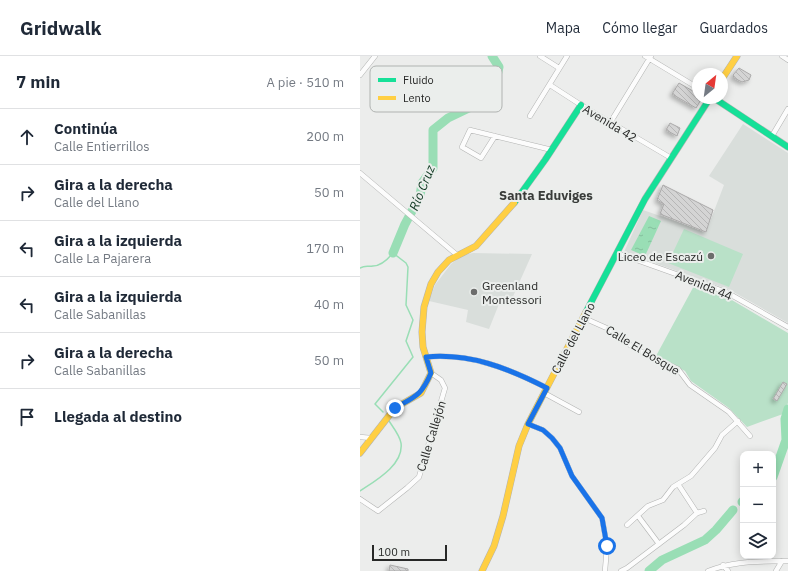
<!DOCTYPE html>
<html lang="es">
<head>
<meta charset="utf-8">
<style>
  :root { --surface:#fff; --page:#f6f6f7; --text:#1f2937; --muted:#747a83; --line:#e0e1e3 }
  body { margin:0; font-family:"IBM Plex Sans",sans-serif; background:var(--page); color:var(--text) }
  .controls { position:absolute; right:12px; bottom:12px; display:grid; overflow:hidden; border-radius:8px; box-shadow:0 2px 10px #0003 }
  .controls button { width:36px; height:36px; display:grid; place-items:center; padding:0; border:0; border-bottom:1px solid var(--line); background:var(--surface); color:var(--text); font:20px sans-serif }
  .compass { position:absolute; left:332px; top:12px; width:36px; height:36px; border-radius:50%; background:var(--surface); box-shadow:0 2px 10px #0003; rotate:29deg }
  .scale { position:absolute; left:12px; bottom:10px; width:75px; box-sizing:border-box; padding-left:4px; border:2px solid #272827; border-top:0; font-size:11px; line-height:14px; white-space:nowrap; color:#272827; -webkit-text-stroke:3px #ebeeec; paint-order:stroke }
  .stop { position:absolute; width:12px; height:12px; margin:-9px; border:3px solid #1a73e8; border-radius:50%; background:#fff }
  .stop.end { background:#1a73e8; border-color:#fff; box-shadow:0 1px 4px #0008 }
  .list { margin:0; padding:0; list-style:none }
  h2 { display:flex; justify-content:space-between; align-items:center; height:52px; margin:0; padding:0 16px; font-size:17px }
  h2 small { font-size:13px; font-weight:400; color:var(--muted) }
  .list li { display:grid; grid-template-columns:26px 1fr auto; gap:12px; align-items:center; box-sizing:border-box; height:56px; padding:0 16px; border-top:1px solid var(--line) }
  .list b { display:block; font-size:15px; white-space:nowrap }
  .list p { margin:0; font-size:13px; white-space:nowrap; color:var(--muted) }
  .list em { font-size:13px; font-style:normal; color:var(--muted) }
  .icon { flex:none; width:22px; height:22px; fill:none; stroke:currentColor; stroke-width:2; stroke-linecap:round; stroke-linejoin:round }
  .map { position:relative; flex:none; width:428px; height:515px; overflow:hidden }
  header { display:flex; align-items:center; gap:24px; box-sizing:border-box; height:56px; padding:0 20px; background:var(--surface); border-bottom:1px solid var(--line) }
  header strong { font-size:19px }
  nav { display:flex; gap:22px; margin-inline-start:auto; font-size:14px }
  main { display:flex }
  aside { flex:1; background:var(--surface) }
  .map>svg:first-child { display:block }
  .built { fill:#d9dedb }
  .green { fill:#b9e1c8 }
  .water { fill:url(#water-ripples) }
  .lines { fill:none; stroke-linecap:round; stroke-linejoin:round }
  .stream { stroke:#99deb5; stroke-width:1.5 }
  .river { stroke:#99deb5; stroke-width:9 }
  .building { fill:url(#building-back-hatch); stroke:#abaaaa; filter:url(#shadow) }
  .street-casing { stroke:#b2b3b2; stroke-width:5.5 }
  .fast-casing { stroke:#b2b3b2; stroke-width:7 }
  .slow-casing { stroke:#b2b3b2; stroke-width:7 }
  .street { stroke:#fcfcfc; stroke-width:4.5 }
  .fast { stroke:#16e098; stroke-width:6 }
  .slow { stroke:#ffcf43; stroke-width:6 }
  .route { stroke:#1a73e8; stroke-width:5 }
  .poi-dot { fill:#6c6d6c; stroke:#ebeeec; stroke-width:1.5 }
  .labels { text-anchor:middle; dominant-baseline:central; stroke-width:4; stroke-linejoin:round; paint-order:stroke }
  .street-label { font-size:12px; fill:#272827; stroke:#ebeeec }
  .poi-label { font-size:12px; fill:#272827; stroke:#ebeeec; text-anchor:end }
  .water-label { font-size:13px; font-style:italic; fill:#0d3720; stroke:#ebeeec }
  .neighbourhood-label { font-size:13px; font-weight:bold; fill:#393c3a; stroke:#ebeeec }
  .key { fill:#ebeeec; stroke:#b0b3b1; stroke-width:1 }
  .key-label { font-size:11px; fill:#272827 }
</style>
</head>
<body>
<header>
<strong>Gridwalk</strong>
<nav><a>Mapa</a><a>Cómo llegar</a><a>Guardados</a></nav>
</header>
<main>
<aside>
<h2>7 min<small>A pie · 510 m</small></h2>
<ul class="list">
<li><svg class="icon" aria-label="ahead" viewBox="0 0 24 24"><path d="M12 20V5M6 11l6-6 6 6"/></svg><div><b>Continúa</b><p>Calle Entierrillos</p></div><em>200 m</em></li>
<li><svg class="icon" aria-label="right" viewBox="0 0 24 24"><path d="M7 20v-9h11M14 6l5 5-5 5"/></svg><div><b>Gira a la derecha</b><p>Calle del Llano</p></div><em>50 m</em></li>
<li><svg class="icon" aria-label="left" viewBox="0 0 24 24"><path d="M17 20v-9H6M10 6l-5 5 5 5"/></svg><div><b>Gira a la izquierda</b><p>Calle La Pajarera</p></div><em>170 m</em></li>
<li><svg class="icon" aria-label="left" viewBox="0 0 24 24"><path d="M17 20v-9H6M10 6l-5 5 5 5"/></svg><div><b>Gira a la izquierda</b><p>Calle Sabanillas</p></div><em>40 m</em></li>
<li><svg class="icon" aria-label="right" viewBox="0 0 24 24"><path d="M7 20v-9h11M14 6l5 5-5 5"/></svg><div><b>Gira a la derecha</b><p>Calle Sabanillas</p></div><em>50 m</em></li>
<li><svg class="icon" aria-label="arrive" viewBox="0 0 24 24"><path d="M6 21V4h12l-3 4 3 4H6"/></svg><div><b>Llegada al destino</b></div></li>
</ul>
</aside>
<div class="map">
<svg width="428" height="515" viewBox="0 0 428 515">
  <defs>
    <pattern id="water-ripples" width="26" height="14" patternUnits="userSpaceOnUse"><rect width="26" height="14" fill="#99deb5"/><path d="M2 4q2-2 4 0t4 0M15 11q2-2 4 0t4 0" fill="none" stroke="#84be9c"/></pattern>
    <pattern id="building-back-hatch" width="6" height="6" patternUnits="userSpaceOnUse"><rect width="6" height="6" fill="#d4d4d4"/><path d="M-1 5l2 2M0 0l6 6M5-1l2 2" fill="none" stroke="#b6b6b6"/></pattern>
    <filter id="shadow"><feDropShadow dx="-2.5" dy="2.5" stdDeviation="2" flood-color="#0004"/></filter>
  </defs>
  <rect width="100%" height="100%" fill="#ecedec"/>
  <path class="built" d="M383,68L428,97V267L370,234L264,196L283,154L346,176L364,129L349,120Z
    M113,197L172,198L151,245L141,243L129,273L106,266L108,254L69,245L75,229L91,208L103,199Z"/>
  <path class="green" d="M324,173L383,198L369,231L308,207Z
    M335,228L365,240L428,277V347L423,358L387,371L369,352L331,325L325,315L296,300Z"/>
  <path class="water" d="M289,160L301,165L285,200L271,194Z"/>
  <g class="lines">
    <path class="stream" d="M0,212C5,209 8,211 13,210C21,210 28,203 33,197L46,207L48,211L46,249L53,264L46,285L53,301L15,348L23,356
      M0,435C15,425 44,409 41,387C40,380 33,371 29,365"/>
    <path class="river" d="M33,197L45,168L60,140L62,127L73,112V74L88,62L111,51L123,33L137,20L139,11L132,0
      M413,421L426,384L425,363L428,353
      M382,446L383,445
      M289,515L302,504L345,484L356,474L373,454"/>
  </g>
  <path class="building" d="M379,12L391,19L389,24L382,26L374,22L373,19Z
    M319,27L338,38V42H342L336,52L312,38Z
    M310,67L320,72L317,80L306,74Z
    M303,129L353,154L346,176L300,158L304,148L297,144Z
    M423,326L427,328L417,345L413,343Z
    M30,509L48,513V515H29Z"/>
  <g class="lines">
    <g class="street-casing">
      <path id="street" d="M180,0L199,12
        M285,0L338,32
        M422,0L428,4
        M0,19L15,0
        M190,29L221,49L311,102
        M170,60L207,0
        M250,67L291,0
        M135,80L121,102L102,91L110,74L192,94
        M412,80L428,53
        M0,117L97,199
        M257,197L366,236L428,271
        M224,262L251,274L274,292L318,313L330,329L369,356L390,380
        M66,301C110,297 148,312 187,332
        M184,337L219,356
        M168,368L183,374L192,382L200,392L212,420L242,462L247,490L245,515
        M0,381L11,382
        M318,428L337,457
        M0,443L18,455L47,432L59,421L85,332L81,324L71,317
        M278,460L299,488
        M267,469L288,450L303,444L313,431L331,420L355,392L362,379L378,365
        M363,509L368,515
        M261,515L267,512L324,469L337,457L344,455
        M348,515C377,504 398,506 428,505
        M416,515L422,505"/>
    </g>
    <g class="fast-casing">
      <path id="fast" d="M354,42L428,91
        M154,147L185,104L221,49
        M226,256L285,143L350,42"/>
    </g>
    <g class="slow-casing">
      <path id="slow" d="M362,23L377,0
        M0,397L35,352L61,337L71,317L63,291L62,276L64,251L71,228L78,216L89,204L116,190L154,147
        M122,515L134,490L143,460L159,390L168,368L226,256"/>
    </g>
    <use href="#street" class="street"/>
    <use href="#fast" class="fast"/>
    <use href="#slow" class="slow"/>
  </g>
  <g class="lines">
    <path class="route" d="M35,352C56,340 61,340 71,317L66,301C110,297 148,312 187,332L168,368L183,374L192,382L200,392L212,420L242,462L247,490"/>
  </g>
  <g class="poi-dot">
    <circle cx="351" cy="200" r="4"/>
    <circle cx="114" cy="236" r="4"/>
  </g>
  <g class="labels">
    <g class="street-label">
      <text transform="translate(250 67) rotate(31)">Avenida 42</text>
      <text transform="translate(344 229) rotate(22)">Avenida 44</text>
      <text transform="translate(213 282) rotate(-62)">Calle del Llano</text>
      <text transform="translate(283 294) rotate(31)">Calle El Bosque</text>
      <text transform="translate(71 380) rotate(-73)">Calle Callejón</text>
    </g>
    <g class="poi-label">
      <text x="343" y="200">Liceo de Escazú</text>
      <text x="122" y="229" text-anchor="start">Greenland<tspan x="122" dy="14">Montessori</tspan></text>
    </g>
    <g class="water-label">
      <text transform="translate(62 132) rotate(-68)">Río Cruz</text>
    </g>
    <g class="neighbourhood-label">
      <text x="186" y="139">Santa Eduviges</text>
    </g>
  </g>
  <rect x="10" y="10" width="132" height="46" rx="6" class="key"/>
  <rect x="18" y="22" width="18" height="4" fill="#16e098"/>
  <rect x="18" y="40" width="18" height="4" fill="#ffcf43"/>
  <g class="key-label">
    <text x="43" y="28">Fluido</text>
    <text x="43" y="46">Lento</text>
  </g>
</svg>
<div class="controls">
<button>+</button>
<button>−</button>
<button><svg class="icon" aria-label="layers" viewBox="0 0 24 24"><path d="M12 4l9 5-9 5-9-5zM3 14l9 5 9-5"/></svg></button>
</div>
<svg class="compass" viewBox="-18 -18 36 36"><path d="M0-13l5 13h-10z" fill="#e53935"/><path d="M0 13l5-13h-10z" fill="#747a83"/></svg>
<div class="scale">100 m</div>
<div class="stop" style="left:247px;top:490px"></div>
<div class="stop end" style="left:35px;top:352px"></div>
</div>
</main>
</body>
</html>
